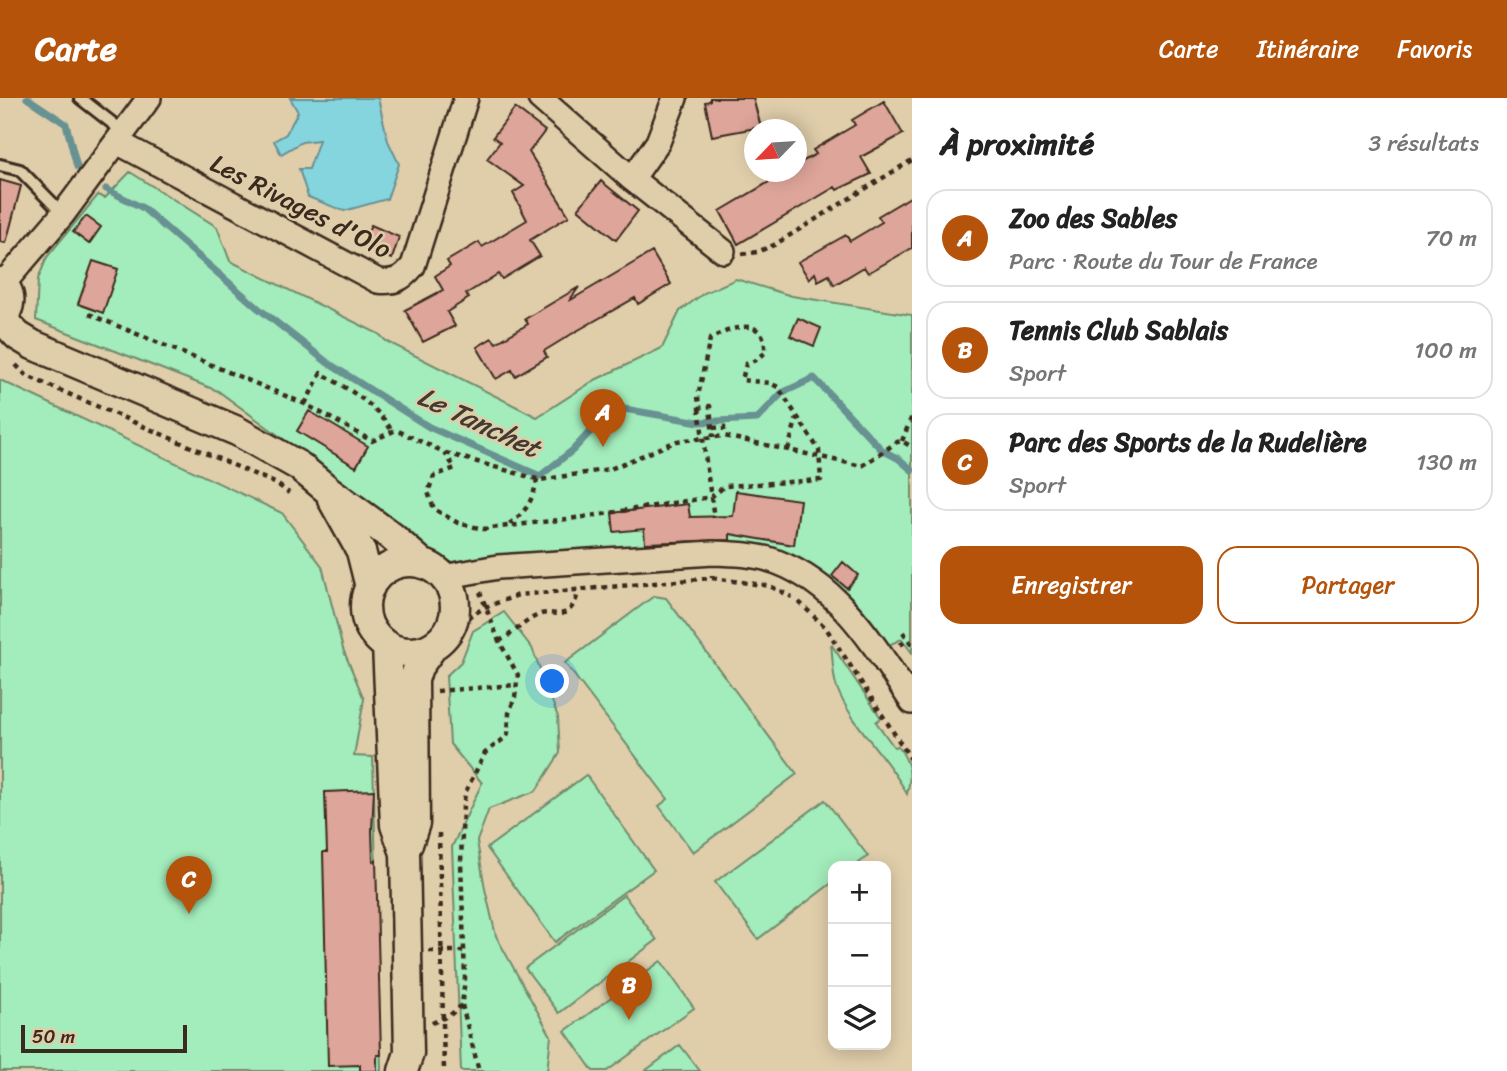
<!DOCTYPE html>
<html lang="fr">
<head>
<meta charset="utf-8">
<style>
  :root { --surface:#fff; --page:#f2f2f2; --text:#222; --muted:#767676; --line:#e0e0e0; --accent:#b45309 }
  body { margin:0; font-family:Sriracha,sans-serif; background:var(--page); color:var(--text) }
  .controls { position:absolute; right:21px; bottom:21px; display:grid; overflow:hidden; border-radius:14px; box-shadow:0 4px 18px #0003 }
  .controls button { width:63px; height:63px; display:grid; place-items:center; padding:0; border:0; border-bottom:2px solid var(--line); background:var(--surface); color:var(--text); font:35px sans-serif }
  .compass { position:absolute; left:744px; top:21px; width:63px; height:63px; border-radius:50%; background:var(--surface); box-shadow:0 4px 18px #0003; rotate:245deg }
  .scale { position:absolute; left:21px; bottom:18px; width:166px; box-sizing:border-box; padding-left:7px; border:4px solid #3b2a1e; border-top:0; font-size:19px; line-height:24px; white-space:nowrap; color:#3b2a1e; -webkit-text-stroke:5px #e0ceab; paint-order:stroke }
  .you { position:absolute; left:553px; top:584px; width:24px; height:24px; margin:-18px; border:5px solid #fff; border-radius:50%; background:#1a73e8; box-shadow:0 0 0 10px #1a73e833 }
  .badge { display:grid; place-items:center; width:46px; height:46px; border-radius:50%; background:var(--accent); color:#fff; font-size:23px; font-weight:700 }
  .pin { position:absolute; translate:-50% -58px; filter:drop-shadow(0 2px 4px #0008) }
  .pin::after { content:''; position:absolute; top:37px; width:24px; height:21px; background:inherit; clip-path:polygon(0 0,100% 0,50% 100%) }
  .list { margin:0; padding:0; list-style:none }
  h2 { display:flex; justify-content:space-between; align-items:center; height:91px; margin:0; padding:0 28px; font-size:30px }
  h2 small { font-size:23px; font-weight:400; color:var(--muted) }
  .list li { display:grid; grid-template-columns:46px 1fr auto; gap:21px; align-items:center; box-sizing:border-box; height:98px; margin:0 14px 14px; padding:0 14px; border:2px solid var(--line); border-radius:21px }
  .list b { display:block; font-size:26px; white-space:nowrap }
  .list p { margin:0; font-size:23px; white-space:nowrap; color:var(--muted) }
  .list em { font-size:23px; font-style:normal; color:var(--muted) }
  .actions { display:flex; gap:14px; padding:21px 28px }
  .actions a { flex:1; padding:16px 0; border:2px solid var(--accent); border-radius:21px; text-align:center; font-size:24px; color:var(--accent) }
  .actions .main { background:var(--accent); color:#fff }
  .icon { flex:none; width:38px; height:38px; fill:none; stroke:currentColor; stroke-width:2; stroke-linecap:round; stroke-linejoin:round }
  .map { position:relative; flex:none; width:912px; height:973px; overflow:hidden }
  header { display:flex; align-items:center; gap:42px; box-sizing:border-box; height:98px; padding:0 35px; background:var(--accent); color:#fff }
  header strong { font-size:33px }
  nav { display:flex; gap:38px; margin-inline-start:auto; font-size:24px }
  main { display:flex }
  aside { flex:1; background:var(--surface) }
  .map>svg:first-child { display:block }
  .green { fill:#a3ecbb; stroke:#6f8b6c; stroke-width:2 }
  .water { fill:#85d5df; stroke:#679192; stroke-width:2 }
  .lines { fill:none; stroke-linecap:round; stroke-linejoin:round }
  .stream { stroke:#679192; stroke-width:7 }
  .building { fill:#dea59a; stroke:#3b2a1e; stroke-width:2 }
  .service-casing { stroke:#3b2a1e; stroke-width:16 }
  .minor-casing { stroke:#3b2a1e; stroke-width:28 }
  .tertiary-casing { stroke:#3b2a1e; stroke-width:33 }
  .path { stroke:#3b2a1e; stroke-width:4.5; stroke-dasharray:5 5; stroke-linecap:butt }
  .service { stroke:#e0ceab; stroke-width:10 }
  .minor { stroke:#e0ceab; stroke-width:23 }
  .tertiary { stroke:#e0ceab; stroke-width:28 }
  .path-bridge { stroke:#3b2a1e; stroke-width:4.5; stroke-dasharray:5 5; stroke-linecap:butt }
  .labels { text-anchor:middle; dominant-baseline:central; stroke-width:5; stroke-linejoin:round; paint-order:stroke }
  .street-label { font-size:26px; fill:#3b2a1e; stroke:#e0ceab }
  .water-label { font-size:28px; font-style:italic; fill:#423b31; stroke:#e0ceab }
</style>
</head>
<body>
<header>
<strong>Carte</strong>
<nav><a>Carte</a><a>Itinéraire</a><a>Favoris</a></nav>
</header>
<main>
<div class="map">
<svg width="912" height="973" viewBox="0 0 912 973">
  <rect width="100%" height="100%" fill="#e0ceab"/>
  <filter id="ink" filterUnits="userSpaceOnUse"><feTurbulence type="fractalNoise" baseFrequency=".0143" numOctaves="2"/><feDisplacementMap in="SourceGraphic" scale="14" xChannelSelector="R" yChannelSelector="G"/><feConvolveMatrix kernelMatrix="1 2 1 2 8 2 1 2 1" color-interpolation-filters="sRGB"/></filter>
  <g filter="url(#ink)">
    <path class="green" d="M130,74L217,129L230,163L379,236L386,243L537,319L595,282L662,250L680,213L704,195L736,181L792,198L912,217V555L902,541L884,549L823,481L672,447L593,450L453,465L418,450L335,379L218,293L36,222L38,181L47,159L98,97L105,100Z
      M0,282L282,415L322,468L343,551L364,601L354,658L373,659L381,973H0Z
      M654,498L666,500L797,676L693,754L659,708L668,701L565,565Z
      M504,514L532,550L558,619L560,655L536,693L489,711L477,743L485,791L496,838L551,938L547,973H461L452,749L482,685L450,646L446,578L461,564L473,533Z
      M831,546L881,620L876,624L894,649L898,648C910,665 912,675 907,696C888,659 851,627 837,590C832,577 833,559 831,546Z
      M586,677L654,772L555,844L487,750Z
      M825,702L868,758L855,768H833V784L758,841L715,784Z
      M624,797L657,842L559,915L525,870Z
      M661,863L694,910L607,973H593L565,933Z
      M680,947L700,973H645Z"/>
    <path class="water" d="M290,0H378L388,43L399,66L387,101L344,113L308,99L299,71H309L319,42L302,44L281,56L274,43L286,36L298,14Z"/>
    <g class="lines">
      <path class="stream" d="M27,0L66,26L77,69
        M106,91L143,110L258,210L328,265L429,329L540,378L573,352L613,309L699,324L757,321L782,295L814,280L882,352L899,361L912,372"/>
    </g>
    <path class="building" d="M710,0H753L761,29L712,38L705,4L710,3Z
      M884,3L903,36L861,59L871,76L837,92L835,89L738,146L720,113L786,74H796V67L816,56L813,52L855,27L852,22Z
      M515,10L545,33L529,54L569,118L530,142L540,158L502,181L498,176L466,196L469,200L447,214L455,228L423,244L405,212L443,192L435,178L450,168L447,163L479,144L482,149L527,122L513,95L524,88L487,61L500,44L493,39Z
      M0,82L21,88L6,145L0,144Z
      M601,83L638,113L616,142L578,111Z
      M912,98V150L868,175L864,169L834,187L829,177L818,183L815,175L809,181L798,164L846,137L850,143L882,124L878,118Z
      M86,118L101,129L89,146L73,134Z
      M371,127L399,139L392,161L361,148Z
      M652,154L671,186L638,206L635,200L575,234L544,253L547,259L515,278L512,272L496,281L477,249L492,240L496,245L528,226L525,221L579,189L569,203Z
      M93,163L118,171L103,215L78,206Z
      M798,220L821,230L814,248L790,238Z
      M309,313L368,348L356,369L297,333Z
      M736,393L800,402L794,447L730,436V442L645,445L644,431L614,434L612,415L688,406L690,419L733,418Z
      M843,464L858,477L847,490L832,478Z
      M374,692L372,733L373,763L376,762L381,957H377V973H360V967L328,968L323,754H327L325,694Z"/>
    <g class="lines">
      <g class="service-casing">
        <path id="service" d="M80,0L125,35
          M0,67L20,72L63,116"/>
      </g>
      <g class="minor-casing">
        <path id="minor" d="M540,0L632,81L723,153
          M117,44L378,183C395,185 402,181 413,168L466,0
          M632,81L658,44L675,0
          M3,186L63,116L149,0
          M443,479L498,469L713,455C734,456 757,456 777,464C842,489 875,549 912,604"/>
      </g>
      <g class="tertiary-casing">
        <path id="tertiary" d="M0,184C13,195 12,210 0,221
          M1,220L18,238L33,247L237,333L299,368L328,392L391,438L423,466
          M332,401L361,453L370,489
          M365 509a45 45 0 1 1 90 0a45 45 0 1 1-90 0Z
          M387,547L395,727L405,755L409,955L403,973
          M408,746L415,725L414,582L418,569L434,547"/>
      </g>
      <path class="path" d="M742,156L757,154L774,147L912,62
        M89,216L305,306L372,343L396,332L444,354L455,370L434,378L428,394L434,411L458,425L483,431L584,419L711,399L725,388L821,382L819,352L778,289L770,285L742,282L746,266L756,262L765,255C767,216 732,229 710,241L698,298L699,310L710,308L713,339
        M16,267L27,278L277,386L289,395
        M305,306L321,275C349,292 374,304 392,333
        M713,330L724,329V338
        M902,343L912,318
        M788,352L797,319
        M446,355L540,382L610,371L677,343L724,338L862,368L897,344L902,343L912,349
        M708,379L714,420
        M509,426C526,415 534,400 537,381
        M712,480L770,488L792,499
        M799,504L826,530L912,663
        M450,529L486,509L518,497L712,480V477
        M903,534L912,547
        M457,540L468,519
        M499,543C514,536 526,521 541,516C551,513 559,519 568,513C574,508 577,501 578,493
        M900,547L908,542
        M437,593L516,587
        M439,735L444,973
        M429,853H463
        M462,907L479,973
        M432,925L450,917L462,907L465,880L461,765L463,706L466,693L485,655L506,639L508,635L509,615L515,599L518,577L499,543L480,494"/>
      <use href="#service" class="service"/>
      <use href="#minor" class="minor"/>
      <use href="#tertiary" class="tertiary"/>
      <path class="path-bridge" d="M699,310L708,379"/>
    </g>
  </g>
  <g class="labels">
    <g class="street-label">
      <text transform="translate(301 108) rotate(27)">Les Rivages d'Olo</text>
    </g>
    <g class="water-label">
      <text transform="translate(479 324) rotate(25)">Le Tanchet</text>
    </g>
  </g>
</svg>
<div class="controls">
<button>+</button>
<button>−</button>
<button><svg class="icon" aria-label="layers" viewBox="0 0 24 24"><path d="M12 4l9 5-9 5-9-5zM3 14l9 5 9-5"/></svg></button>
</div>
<svg class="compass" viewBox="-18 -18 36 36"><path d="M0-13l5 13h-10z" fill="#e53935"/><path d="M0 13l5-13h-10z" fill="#767676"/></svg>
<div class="scale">50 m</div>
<div class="you"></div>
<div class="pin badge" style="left:603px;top:349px">A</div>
<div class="pin badge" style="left:629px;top:922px">B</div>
<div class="pin badge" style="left:189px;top:816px">C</div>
</div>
<aside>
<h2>À proximité<small>3 résultats</small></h2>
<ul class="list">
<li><span class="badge">A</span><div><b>Zoo des Sables</b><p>Parc · Route du Tour de France</p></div><em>70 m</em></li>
<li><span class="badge">B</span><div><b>Tennis Club Sablais</b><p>Sport</p></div><em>100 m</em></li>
<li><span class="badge">C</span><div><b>Parc des Sports de la Rudelière</b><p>Sport</p></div><em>130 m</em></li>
</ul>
<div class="actions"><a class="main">Enregistrer</a><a>Partager</a></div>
</aside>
</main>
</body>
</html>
